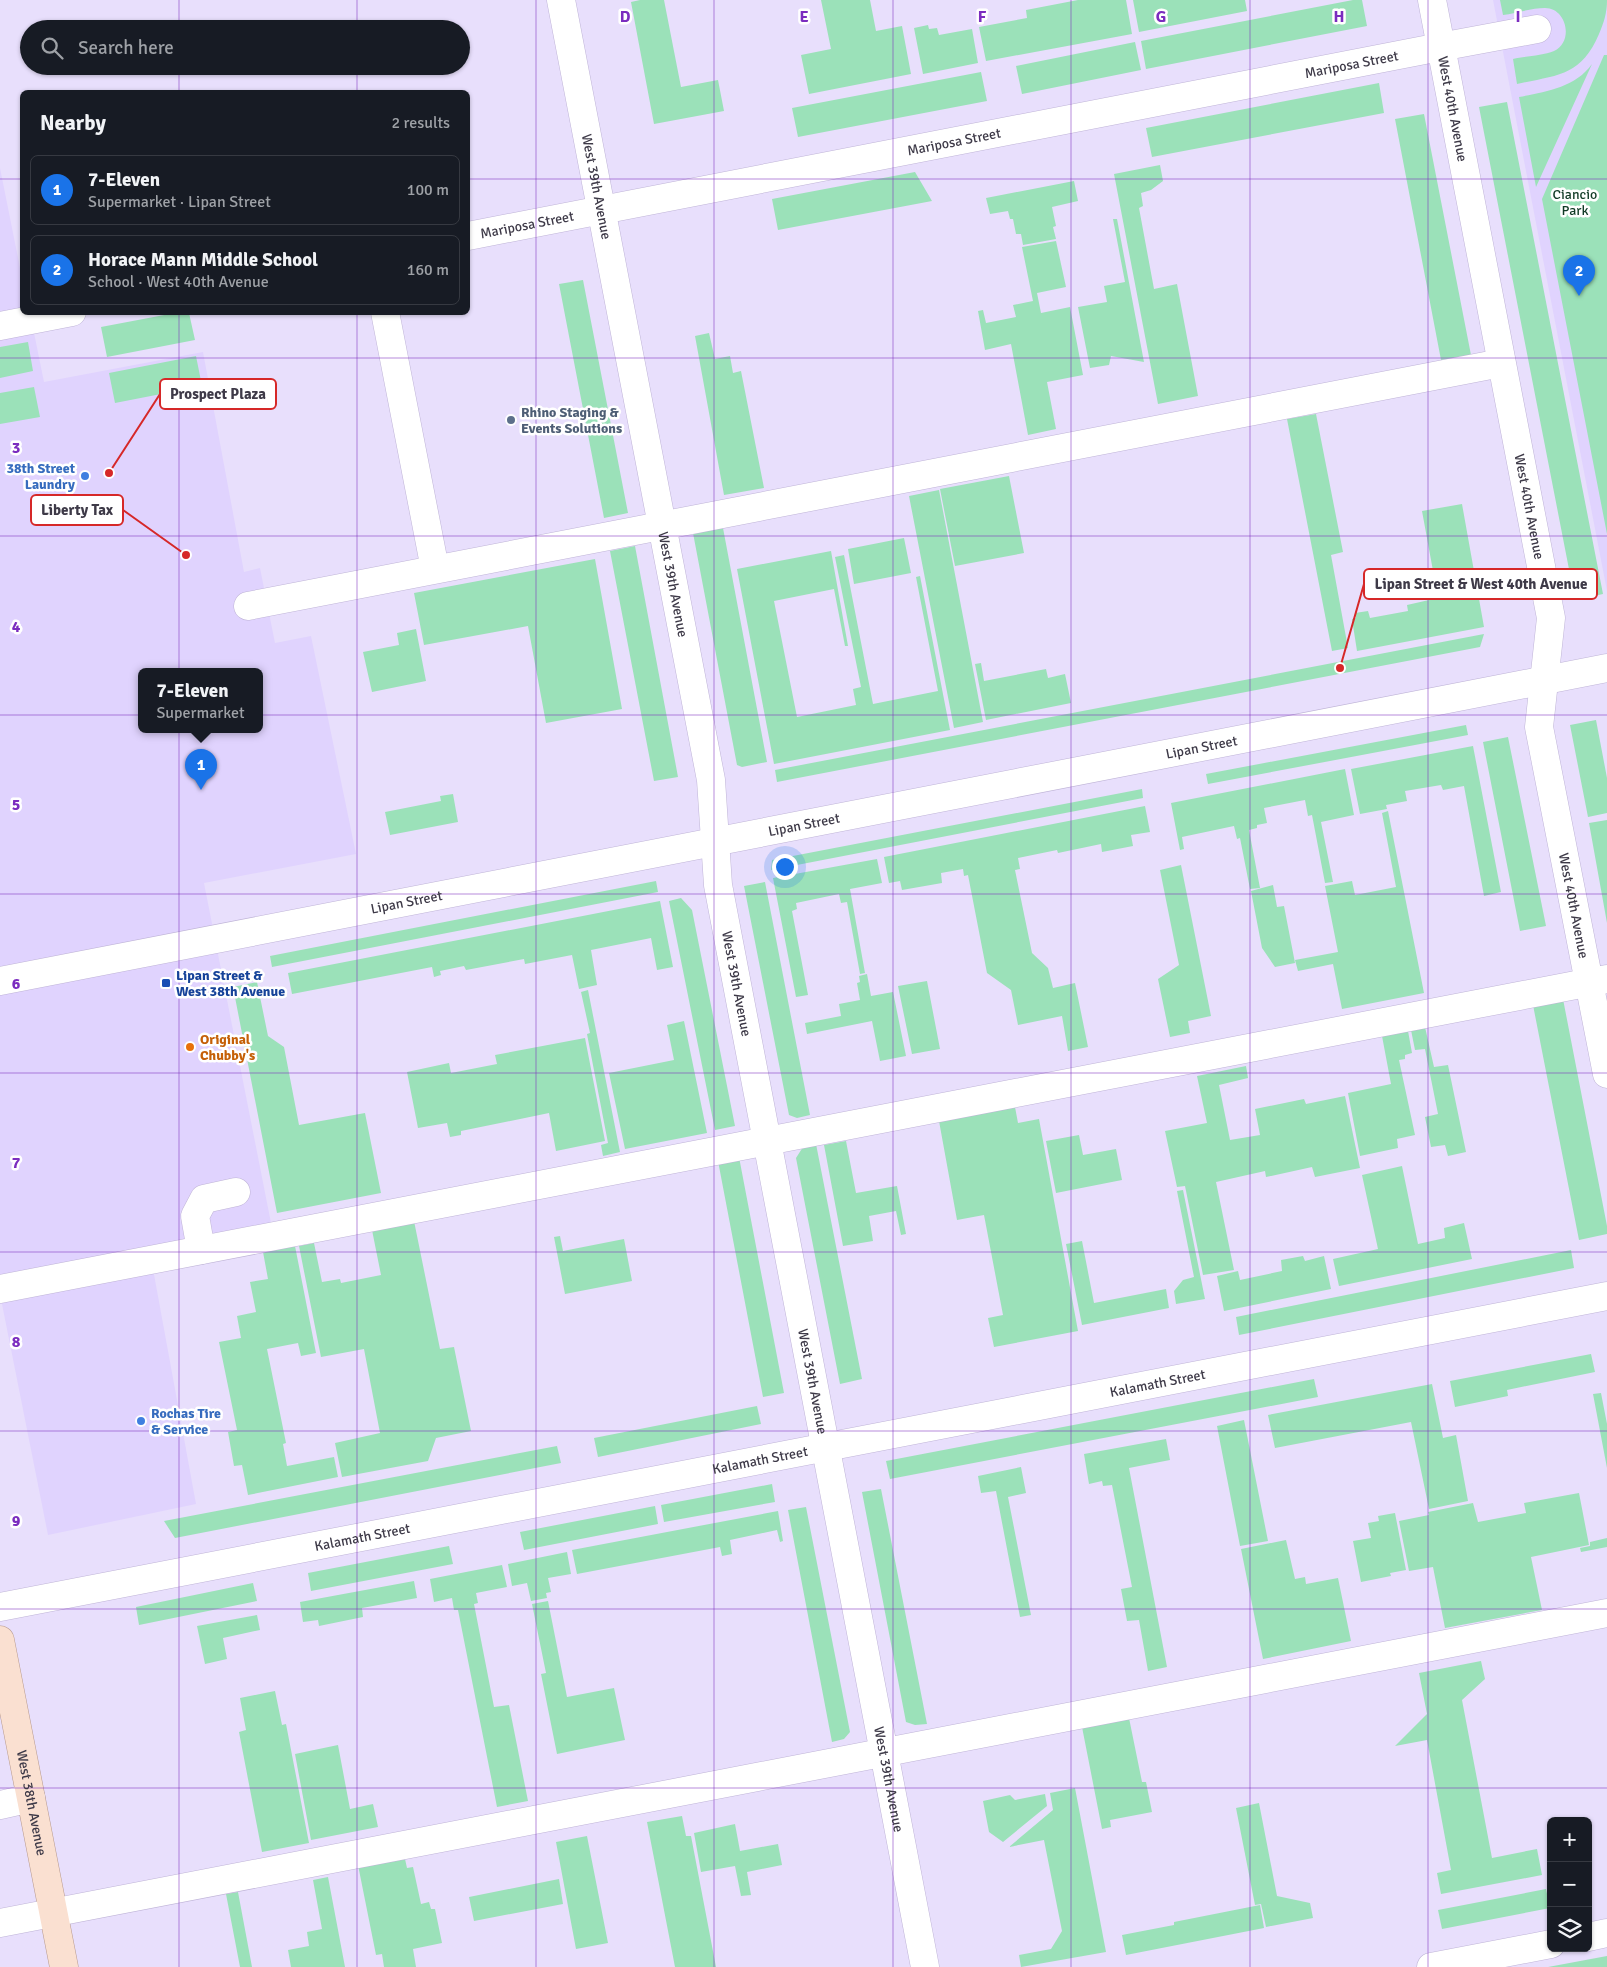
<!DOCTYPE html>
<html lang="en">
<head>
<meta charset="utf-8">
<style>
  :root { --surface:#171b24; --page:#242831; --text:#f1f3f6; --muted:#9ea1a6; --line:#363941; --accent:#1a73e8 }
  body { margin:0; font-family:Signika,sans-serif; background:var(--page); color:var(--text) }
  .controls { position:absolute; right:15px; bottom:15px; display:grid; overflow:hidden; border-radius:8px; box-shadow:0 1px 4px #0004 }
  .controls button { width:45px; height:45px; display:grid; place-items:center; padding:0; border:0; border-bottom:1px solid var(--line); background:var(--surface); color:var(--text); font:25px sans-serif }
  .you { position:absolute; left:784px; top:866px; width:18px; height:18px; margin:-12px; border:4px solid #fff; border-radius:50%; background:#1a73e8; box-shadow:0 0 0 8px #1a73e833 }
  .badge { display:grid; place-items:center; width:32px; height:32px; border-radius:50%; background:var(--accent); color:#fff; font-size:16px; font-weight:700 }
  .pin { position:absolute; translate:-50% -41px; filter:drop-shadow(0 1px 2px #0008) }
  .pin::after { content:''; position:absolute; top:26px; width:18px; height:15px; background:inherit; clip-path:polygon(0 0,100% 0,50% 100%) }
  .popup { position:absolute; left:138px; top:668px; width:125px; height:65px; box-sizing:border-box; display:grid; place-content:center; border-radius:8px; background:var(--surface); filter:drop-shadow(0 1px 4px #0005); font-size:16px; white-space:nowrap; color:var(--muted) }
  .popup b { font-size:19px; color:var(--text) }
  .popup::after { content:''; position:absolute; left:50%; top:100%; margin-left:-10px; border:10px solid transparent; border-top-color:var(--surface) }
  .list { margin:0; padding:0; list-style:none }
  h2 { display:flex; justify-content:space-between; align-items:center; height:65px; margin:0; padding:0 20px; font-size:21px }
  h2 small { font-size:16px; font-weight:400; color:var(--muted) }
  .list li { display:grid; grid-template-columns:32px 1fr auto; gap:15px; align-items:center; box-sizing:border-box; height:70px; margin:0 10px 10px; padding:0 10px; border:1px solid var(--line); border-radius:8px }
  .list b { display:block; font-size:19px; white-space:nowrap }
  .list p { margin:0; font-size:16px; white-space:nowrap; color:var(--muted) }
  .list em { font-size:16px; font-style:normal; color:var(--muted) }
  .icon { flex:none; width:28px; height:28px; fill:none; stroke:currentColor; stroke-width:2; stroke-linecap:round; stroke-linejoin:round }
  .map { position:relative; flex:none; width:1607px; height:1967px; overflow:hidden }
  .search { position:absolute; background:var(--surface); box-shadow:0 1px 4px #0004; left:20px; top:20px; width:450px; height:55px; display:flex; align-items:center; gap:12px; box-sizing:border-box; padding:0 18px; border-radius:28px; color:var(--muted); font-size:19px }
  .panel { position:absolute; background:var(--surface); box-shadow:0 1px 4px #0004; left:20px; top:90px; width:450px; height:225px; border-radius:8px }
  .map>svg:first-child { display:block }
  .built { fill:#e0d3fe; fill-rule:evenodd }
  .green { fill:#9be1b9 }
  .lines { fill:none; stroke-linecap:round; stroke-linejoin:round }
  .minor-casing { stroke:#bfb4d7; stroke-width:29 }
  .major-casing { stroke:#b6998d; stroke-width:29 }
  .minor { stroke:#fff; stroke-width:28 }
  .major { stroke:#fae0d1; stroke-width:28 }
  .grid { fill:none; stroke:#7b2cbf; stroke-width:1; stroke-opacity:0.55 }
  .service-dot { fill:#5c6f8a; stroke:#fff; stroke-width:2 }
  .shop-dot { fill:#3f7fe0; stroke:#fff; stroke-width:2 }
  .transit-dot { fill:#1a4fb4; stroke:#fff; stroke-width:2 }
  .food-dot { fill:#e8710a; stroke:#fff; stroke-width:2 }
  .labels { text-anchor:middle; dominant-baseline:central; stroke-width:5; stroke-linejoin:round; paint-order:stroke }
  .street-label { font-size:14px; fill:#3e3a48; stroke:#fff }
  .park-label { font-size:14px; fill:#113b26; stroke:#fff }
  .service-label { font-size:14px; font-weight:bold; fill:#4e5e75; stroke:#fff; text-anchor:start }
  .shop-label { font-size:14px; font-weight:bold; fill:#366cbe; stroke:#fff; text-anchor:end }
  .transit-label { font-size:14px; font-weight:bold; fill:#164399; stroke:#fff; text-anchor:start }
  .food-label { font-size:14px; font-weight:bold; fill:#c56008; stroke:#fff; text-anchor:start }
  .grid-label { font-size:16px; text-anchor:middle; font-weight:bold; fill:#7b2cbf; stroke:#fff; stroke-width:5; stroke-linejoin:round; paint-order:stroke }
  .leader { fill:none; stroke:#d62828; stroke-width:2 }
  .callout-dot { fill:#d62828; stroke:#fff; stroke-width:2 }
  .callout { fill:#fff; stroke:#d62828; stroke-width:2 }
  .callout-label { font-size:15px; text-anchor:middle; font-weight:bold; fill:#3e3a48 }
</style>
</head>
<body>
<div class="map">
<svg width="1607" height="1967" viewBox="0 0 1607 1967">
  <rect width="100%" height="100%" fill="#e8dffc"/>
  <path class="built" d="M1493,0H1607V591Z
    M0,168L22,278V312L30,313L44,382L203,352L244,572L260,568L275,643L311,636L356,854L204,883L271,1223L149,1247L196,1504L48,1535L0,1294ZM142,671H260V729H142Z"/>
  <path class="green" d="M640,0H664L681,87L718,80L724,111L654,124L631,2Z
    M821,0H870L876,31L902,26L911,74L809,94L801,55L831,49Z
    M1078,0H1126L1132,34L986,61L979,27L1027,18L1026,10Z
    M1133,0H1245L1247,11L1139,32Z
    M1353,0H1362L1367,26L1146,69L1141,41Z
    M1500,0H1607C1607,13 1604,22 1599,34C1581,76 1558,75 1517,84L1513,59C1525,56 1542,56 1554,51C1574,42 1567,8 1545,8C1532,8 1517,13 1503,15Z
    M928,25L929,29L937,28L939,35L972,29L978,63L923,74L914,28Z
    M1135,42L1141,70L1022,94L1016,66Z
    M1604,55H1607V534L1542,199Z
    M1592,64L1536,187L1519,97C1544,92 1575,88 1592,64Z
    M981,72L987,101L798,137L792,108Z
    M1379,83L1384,113L1152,157L1146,128Z
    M1507,102L1603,594L1575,600L1479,107Z
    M1424,114L1471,355L1441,360L1395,119Z
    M1160,165L1163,181L1151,190L1141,193L1143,206L1139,208L1154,289L1177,284L1198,396L1158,404L1114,174Z
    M915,172L932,201L778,230L772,199Z
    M1074,181L1078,201L1052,207L1056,226L1053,227L1056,239L1023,245L1021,234H1016L1013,219H1010L1008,211L990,214L986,198Z
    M1113,219H1117L1144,362L1111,356L1109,365L1090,368L1078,307L1107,302L1104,286L1125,282Z
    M1056,241L1066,287L1037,293L1041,313L1070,307L1083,375L1047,382L1056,429L1028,435L1011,344L985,350L978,311L983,310L986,323L1016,317L1013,305L1033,301L1022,247Z
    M583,280L628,513L604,518L559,284Z
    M180,312L189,313L195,340L107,357L101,327Z
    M709,333L715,359L730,356L733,373L741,371L764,488L724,495L695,336Z
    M28,342L33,371L0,378V347Z
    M196,356L202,386L115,403L109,373Z
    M34,387L40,417L0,424V393Z
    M1316,414L1343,552L1331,555L1348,648L1332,651L1287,419Z
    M1009,476L1024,553L955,566L940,489Z
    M939,490L983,722L954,728L909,496Z
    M1462,504L1484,627L1357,651L1352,619L1356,618L1355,613L1368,611L1370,618L1408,611L1407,605L1438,598L1422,511Z
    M723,528L767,762L742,767L737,765L693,533Z
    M904,538L911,573L854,584L848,549Z
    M635,546L678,777L654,781L610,551Z
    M831,551L848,646H845L834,589L774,601L797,717L856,705L853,689L861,687L835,557L844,555L873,704L938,691L916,577L920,576L950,730L774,764L737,569Z
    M595,559L622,709L546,723L528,626L424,645L414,593Z
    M416,629L426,681L372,692L363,652L399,645L397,633Z
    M1484,634L1480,647L777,782L775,770Z
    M981,663L984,681L1046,669L1048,678L1065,674L1071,703L986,720L975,664Z
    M1596,720L1607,778V813L1588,817L1570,725Z
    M1466,725L1468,735L1208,784L1206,774Z
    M1508,737L1546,926L1520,931L1483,742Z
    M1473,746L1501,892L1484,896L1464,786L1443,790L1441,785L1405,791L1407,801L1386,805L1387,809L1360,814L1351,769Z
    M1345,769L1354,815L1321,822L1333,882L1325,883L1312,815L1308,816L1305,800L1264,808L1267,823L1257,825V828L1249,830L1260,888L1250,889L1240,838L1237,839L1234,826L1182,837L1184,849L1180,850L1171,803Z
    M1142,789L1143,798L771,870L772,860Z
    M453,794L458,822L390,835L385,812L441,801L440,796Z
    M1145,806L1150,832L1131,835L1133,846L1102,852L1101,844L1058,853L1057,850L1018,858L1020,869L1015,870L1032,953L1048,968L1053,988L1075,983L1088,1047L1068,1051L1062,1016L1018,1025L1011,990L987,973L968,875L964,876L963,869L941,873L942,883L902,890L900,881L889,883L884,857Z
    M1388,811L1424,993L1342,1009L1333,964L1298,971L1295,960L1338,952L1325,886L1352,881L1355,895L1396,887L1382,813Z
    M1607,820V923L1589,823Z
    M877,859L882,883L850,889L865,973L860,974L847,902L841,903L839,894L796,903L797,909L792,911L808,995L796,997L773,878Z
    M1181,865L1211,1016L1188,1021L1190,1033L1170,1037L1158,979L1179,965L1160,870Z
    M656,881L658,892L272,967L270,956Z
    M765,882L810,1115L797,1118L789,1115L744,886Z
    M1273,885L1277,907L1284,906L1295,963L1275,967L1262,948L1251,891Z
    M681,898L692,910L735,1126L715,1130L669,901Z
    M660,901L673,967L657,970L651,938L591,950L597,985L579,989L572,955L525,964L524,959L466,970L464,966L440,971L441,975L434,977L432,967L292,994L288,973Z
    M867,974L871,996L893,992L906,1056L880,1061L872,1021L807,1034L805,1023L841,1016L839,1004L860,1000L857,983L860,982L859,976Z
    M927,981L940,1049L912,1054L898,986Z
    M257,982L268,1036L284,1047L299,1125L365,1113L381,1193L277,1213L233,987Z
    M588,990L620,1152L603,1156L601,1145L608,1143L587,1034L590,1033L581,992Z
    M1563,999L1607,1226V1234L1579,1240L1533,1005Z
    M684,1021L707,1133L625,1149L609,1073L674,1060L667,1025Z
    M1425,1027L1434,1067L1448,1065L1466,1152L1448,1156L1445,1145L1431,1147L1425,1117L1438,1114L1425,1049L1415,1050L1411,1030Z
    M1408,1031L1412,1053L1405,1055V1059L1399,1060L1415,1135L1397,1139L1398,1148L1360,1156L1348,1093L1391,1084L1382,1036Z
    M585,1038L605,1141L556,1151L549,1113L461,1131V1135L450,1137L447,1123L418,1128L407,1072L449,1063L451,1073L497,1064L495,1055Z
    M1246,1066L1248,1078L1219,1085L1230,1140L1260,1135L1255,1109L1304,1099L1306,1104L1345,1096L1360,1168L1315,1177L1312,1167L1266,1177L1265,1171L1216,1182L1234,1270L1203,1275L1185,1186L1177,1187L1165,1131L1207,1123L1197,1076Z
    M1015,1107L1018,1123L1039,1119L1078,1331L994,1347L988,1318L1003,1315L984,1215L957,1220L939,1121Z
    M1079,1135L1083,1155L1116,1149L1122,1180L1056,1193L1046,1141Z
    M846,1141L856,1193L897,1186L906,1234L901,1235L896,1211L869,1216L873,1241L843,1246L824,1145Z
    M816,1144L862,1379L840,1384L796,1158L803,1147Z
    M739,1157L784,1393L763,1397L718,1161Z
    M1402,1166L1418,1244L1445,1238L1444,1228L1464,1223L1472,1259L1339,1286L1333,1259L1378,1249L1362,1175Z
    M1183,1190L1205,1299L1176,1304L1174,1291L1183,1280L1194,1277L1177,1191Z
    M414,1221L440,1349L454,1347L471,1431L436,1438L428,1461L342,1477L335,1443L380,1433L364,1349L321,1357L299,1246L314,1243L322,1282L340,1279L341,1283L381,1275L372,1230Z
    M560,1236L563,1251L624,1239L632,1281L565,1294L554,1237Z
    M1082,1241L1094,1303L1166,1289L1169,1308L1082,1325L1066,1244Z
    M295,1246L316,1353L301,1356L298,1343L267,1349L286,1443L283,1444L287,1466L334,1457L338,1477L248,1495L242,1465L234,1466L228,1432L237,1430L219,1342L241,1338L237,1316L256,1312L250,1282L268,1279L263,1252Z
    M1571,1250L1574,1268L1239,1335L1236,1317Z
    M1303,1256L1305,1261L1324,1256L1331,1289L1224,1311L1217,1276L1238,1271L1240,1280L1282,1271L1281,1260Z
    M1591,1354L1595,1372L1507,1390L1508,1396L1455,1407L1450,1381Z
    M1314,1379L1318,1397L890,1479L886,1461Z
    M1432,1384L1443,1438L1456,1435L1468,1501L1429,1509L1411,1422L1275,1448L1268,1415Z
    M1601,1393L1607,1424V1468L1593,1394Z
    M757,1406L761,1424L598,1457L594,1438Z
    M1244,1420L1268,1541L1240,1546L1217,1426Z
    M1166,1439L1170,1460L1129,1468L1167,1667L1148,1671L1139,1620L1127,1621L1121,1589L1132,1587L1112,1485L1103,1486L1102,1481L1089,1484L1084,1454Z
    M557,1446L561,1463L175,1538L164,1521Z
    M1021,1467L1026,1493L1008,1497L1031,1615L1020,1617L996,1491L981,1493L978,1476Z
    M772,1484L775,1502L664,1522L661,1505Z
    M881,1489L927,1724L915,1725L906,1722L862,1492Z
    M1579,1493L1589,1545L1531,1557L1542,1610L1445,1628L1433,1567L1409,1571L1399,1521L1429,1515L1428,1512L1473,1503L1478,1522L1526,1513L1524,1503Z
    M655,1506L658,1524L524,1550L520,1532Z
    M806,1507L850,1732L844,1739L832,1742L788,1510Z
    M778,1511L783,1541L780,1542L777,1530L730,1540L732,1554L722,1556L720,1547L577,1574L572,1550Z
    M1395,1513L1406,1570L1390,1573L1391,1576L1361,1582L1353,1541L1371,1538L1368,1523L1379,1521L1378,1516Z
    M1607,1538V1547L1581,1552L1580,1548L1590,1546V1542Z
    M1286,1540L1295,1579L1305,1577L1306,1584L1338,1578L1351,1641L1263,1659L1241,1549Z
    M449,1546L453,1564L311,1591L308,1573Z
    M567,1552L571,1574L548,1578L551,1592L546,1593L547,1598L531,1601L527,1583L512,1586L508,1564Z
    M502,1565L507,1587L476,1593L478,1603L474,1604L494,1707L509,1705L528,1801L497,1807L458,1610H454L452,1598L434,1602L430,1579Z
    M414,1581L417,1598L362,1608L363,1617L319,1626L318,1620L303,1622L300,1602Z
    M253,1583L257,1601L139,1625L136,1607Z
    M548,1601L567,1697L614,1688L625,1740L557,1754L541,1674L546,1673L532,1604Z
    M257,1615L260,1630L223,1638L227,1659L205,1664L197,1626Z
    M1481,1661L1485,1679L1462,1700L1492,1858L1537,1849L1542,1875L1441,1894L1437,1873L1451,1870L1427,1740L1395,1746L1427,1714L1419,1673Z
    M275,1691L282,1725L286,1724L309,1843L262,1852L239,1732L246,1730L240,1698Z
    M1129,1718L1142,1782H1146L1152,1812L1110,1820L1111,1827L1102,1829L1082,1727Z
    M338,1745L350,1809L373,1804L378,1827L311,1840L295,1754Z
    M1075,1788L1106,1952L1021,1967L1019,1955L1051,1949L1062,1931L1044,1840L1009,1847L1053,1810L1050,1793Z
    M1045,1794L1047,1806L1003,1842L989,1832L983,1801L1010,1795L1015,1800Z
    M1259,1803L1277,1896L1310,1903L1313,1918L1266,1927L1261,1904L1255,1905L1236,1808Z
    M682,1816L686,1836H691L716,1967H675L647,1822Z
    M735,1824L740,1851L778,1844L782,1865L747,1872L751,1895L741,1896L735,1866L701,1872L694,1833Z
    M587,1836L608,1943L576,1949L556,1842Z
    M405,1859L407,1868L413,1867L421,1904L429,1902L431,1909H435L442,1943L413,1949L416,1967H384L382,1954L376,1955L358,1865L385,1863Z
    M328,1877L345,1967H291L288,1950L309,1946L307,1932L322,1929L313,1880Z
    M559,1879L563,1904L474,1921L469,1897Z
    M1546,1889L1550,1908L1442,1929L1438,1910Z
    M238,1892L252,1967H240L226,1894Z
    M1260,1905L1264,1928L1126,1955L1122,1935L1174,1925V1922Z
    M1607,1956V1967H1548Z"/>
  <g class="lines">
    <g class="minor-casing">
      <g id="minor">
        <path id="s1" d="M561,0L711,780L718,885L925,1967"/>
        <path id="s2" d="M1432,0L1551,618L1539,727L1607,1074"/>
        <path id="s3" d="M468,236L1440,47L1537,29"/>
        <path d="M385,312L435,569"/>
        <path d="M0,326L72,312"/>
        <path d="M248,606L1501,363"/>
        <path id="s4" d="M0,981L1607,668"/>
        <path d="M201,1250L195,1216L204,1199L236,1192"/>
        <path d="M0,1289L1607,979"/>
        <path id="s5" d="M0,1607L1607,1296"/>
        <path d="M0,1805L31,1798"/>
        <path d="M0,1923L1607,1613"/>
        <path d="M1588,1937L1607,1933"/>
        <path d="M1431,1967L1551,1944"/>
      </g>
    </g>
    <g class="major-casing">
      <g id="major">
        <path id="s6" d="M0,1640L64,1967"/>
      </g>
    </g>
    <use href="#minor" class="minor"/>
    <use href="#major" class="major"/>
  </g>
  <path class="grid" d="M179,0V29M357,0V29M536,0V1967M714,0V1967M893,0V1967M1071,0V1967M1250,0V1967M1428,0V1967M179,66V92M357,66V92M0,179H22M468,179H1607M179,312V1967M357,312V1967M0,358H1607M0,536H1607M0,715H1607M0,894H1607M0,1073H1607M0,1252H1607M0,1431H1607M0,1609H1607M0,1788H1607"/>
  <circle class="service-dot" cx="511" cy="420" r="5"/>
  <g class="shop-dot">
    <circle cx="85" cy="476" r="5"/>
    <circle cx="141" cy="1421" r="5"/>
  </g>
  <rect class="transit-dot" x="161" y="978" width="10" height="10" rx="2.5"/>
  <circle class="food-dot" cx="190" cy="1047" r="5"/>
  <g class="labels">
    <g class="street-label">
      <text stroke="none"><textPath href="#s3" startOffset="900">Mariposa Street</textPath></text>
      <text stroke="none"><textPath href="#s2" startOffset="111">West 40th Avenue</textPath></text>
      <text stroke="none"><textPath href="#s3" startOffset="495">Mariposa Street</textPath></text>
      <text stroke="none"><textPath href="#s1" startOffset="190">West 39th Avenue</textPath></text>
      <text stroke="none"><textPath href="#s3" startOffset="60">Mariposa Street</textPath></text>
      <text stroke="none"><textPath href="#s2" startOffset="516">West 40th Avenue</textPath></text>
      <text stroke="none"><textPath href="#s1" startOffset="595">West 39th Avenue</textPath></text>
      <text stroke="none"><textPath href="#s4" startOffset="1224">Lipan Street</textPath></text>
      <text stroke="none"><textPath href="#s4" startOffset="819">Lipan Street</textPath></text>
      <text stroke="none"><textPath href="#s4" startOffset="414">Lipan Street</textPath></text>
      <text stroke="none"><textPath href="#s2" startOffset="921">West 40th Avenue</textPath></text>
      <text stroke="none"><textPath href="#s1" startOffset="1000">West 39th Avenue</textPath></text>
      <text stroke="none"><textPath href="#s1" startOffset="1405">West 39th Avenue</textPath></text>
      <text stroke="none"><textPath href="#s5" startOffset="1179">Kalamath Street</textPath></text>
      <text stroke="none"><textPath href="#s5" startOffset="774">Kalamath Street</textPath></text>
      <text stroke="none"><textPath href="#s5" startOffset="369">Kalamath Street</textPath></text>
      <text stroke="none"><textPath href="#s1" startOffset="1810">West 39th Avenue</textPath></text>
      <text stroke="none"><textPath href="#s6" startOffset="166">West 38th Avenue</textPath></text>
    </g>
    <g class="park-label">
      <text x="1575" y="194">Ciancio<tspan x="1575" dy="16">Park</tspan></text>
    </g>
    <g class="service-label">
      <text x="521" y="412">Rhino Staging &amp;<tspan x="521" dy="16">Events Solutions</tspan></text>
    </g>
    <g class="shop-label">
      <text x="75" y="468">38th Street<tspan x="75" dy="16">Laundry</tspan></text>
      <text x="151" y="1413" text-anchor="start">Rochas Tire<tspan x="151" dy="16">&amp; Service</tspan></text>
    </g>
    <g class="transit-label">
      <text x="176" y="975">Lipan Street &amp;<tspan x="176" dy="16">West 38th Avenue</tspan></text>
    </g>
    <g class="food-label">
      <text x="200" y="1039">Original<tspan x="200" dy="16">Chubby's</tspan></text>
    </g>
  </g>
  <g class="grid-label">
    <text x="625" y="22">D</text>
    <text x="804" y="22">E</text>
    <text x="982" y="22">F</text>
    <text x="1161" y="22">G</text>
    <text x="1339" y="22">H</text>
    <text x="1518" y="22">I</text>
    <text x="16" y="453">3</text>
    <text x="16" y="632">4</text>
    <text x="16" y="810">5</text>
    <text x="16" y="989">6</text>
    <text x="16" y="1168">7</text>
    <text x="16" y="1347">8</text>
    <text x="16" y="1526">9</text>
  </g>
  <path class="leader" d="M109 473L160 394M186 555L123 510M1340 668L1364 584"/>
  <g class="callout-dot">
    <circle cx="109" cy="473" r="5"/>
    <circle cx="186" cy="555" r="5"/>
    <circle cx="1340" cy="668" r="5"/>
  </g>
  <g class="callout">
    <rect x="160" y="379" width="116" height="30" rx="5"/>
    <rect x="31" y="495" width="92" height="30" rx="5"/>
    <rect x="1364" y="569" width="233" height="30" rx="5"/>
  </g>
  <g class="callout-label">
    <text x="218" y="399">Prospect Plaza</text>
    <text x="77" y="515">Liberty Tax</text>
    <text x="1481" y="589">Lipan Street &amp; West 40th Avenue</text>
  </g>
</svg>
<div class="controls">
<button>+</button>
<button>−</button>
<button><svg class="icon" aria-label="layers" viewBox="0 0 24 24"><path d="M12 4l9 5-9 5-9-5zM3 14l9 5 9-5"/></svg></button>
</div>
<div class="you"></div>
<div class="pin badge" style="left:201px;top:790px">1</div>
<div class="popup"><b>7-Eleven</b>Supermarket</div>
<div class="pin badge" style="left:1579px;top:296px">2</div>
<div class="search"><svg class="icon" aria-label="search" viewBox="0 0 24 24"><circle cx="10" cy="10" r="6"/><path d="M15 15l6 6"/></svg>Search here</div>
<section class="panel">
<h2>Nearby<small>2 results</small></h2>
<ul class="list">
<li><span class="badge">1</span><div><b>7-Eleven</b><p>Supermarket · Lipan Street</p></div><em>100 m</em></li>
<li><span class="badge">2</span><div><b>Horace Mann Middle School</b><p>School · West 40th Avenue</p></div><em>160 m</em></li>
</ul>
</section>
</div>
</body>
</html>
